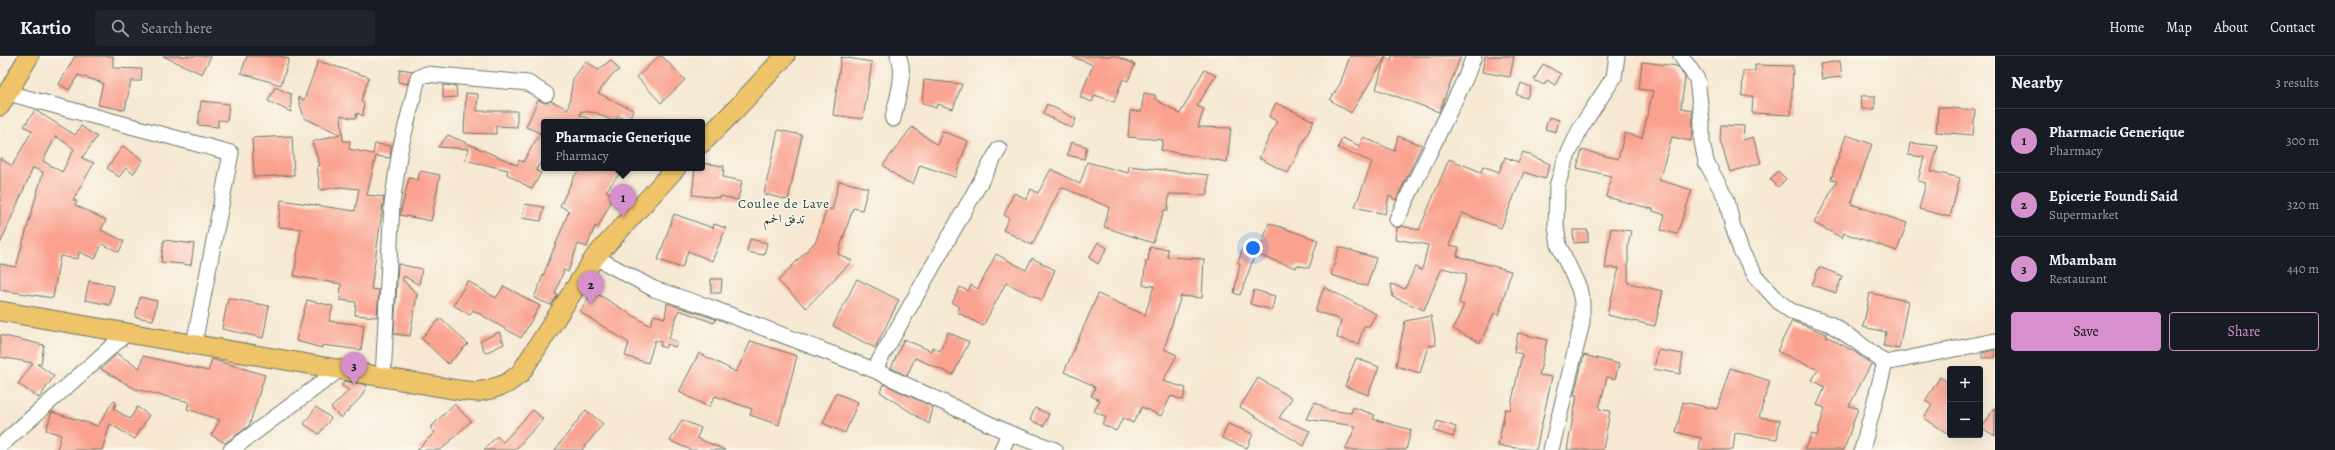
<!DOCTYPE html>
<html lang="en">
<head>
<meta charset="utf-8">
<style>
  :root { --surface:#171b24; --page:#20242c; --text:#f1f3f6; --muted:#9ea1a6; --line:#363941; --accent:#d690ce }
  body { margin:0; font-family:Alegreya,Amiri,serif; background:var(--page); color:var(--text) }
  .controls { position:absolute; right:12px; bottom:12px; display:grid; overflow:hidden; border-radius:4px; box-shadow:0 4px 16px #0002 }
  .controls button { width:36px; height:36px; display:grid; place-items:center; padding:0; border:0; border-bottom:1px solid var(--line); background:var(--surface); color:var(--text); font:20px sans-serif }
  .you { position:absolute; left:1253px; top:192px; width:14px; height:14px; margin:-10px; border:3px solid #fff; border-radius:50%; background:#1a73e8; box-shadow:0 0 0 6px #1a73e833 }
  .badge { display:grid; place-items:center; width:26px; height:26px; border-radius:50%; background:var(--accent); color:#111; font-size:13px; font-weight:700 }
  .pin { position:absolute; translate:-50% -33px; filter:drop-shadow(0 1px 2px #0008) }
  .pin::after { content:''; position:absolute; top:21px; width:14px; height:12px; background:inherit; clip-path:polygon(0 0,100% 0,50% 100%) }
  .popup { position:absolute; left:541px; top:63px; width:164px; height:52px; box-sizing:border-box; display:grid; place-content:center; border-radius:4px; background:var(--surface); filter:drop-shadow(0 1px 3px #0005); font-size:13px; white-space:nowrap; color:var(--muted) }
  .popup b { font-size:15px; color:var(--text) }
  .popup::after { content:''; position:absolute; left:50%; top:100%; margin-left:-8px; border:8px solid transparent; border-top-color:var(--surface) }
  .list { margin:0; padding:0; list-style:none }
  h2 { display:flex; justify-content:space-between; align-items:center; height:52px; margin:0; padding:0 16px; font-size:17px }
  h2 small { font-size:13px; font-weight:400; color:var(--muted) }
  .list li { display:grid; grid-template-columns:26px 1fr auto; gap:12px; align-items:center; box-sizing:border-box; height:64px; padding:0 16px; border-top:1px solid var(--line) }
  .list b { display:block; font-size:15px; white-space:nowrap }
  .list p { margin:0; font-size:13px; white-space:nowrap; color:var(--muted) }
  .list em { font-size:13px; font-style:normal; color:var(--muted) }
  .actions { display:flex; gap:8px; padding:12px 16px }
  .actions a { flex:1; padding:9px 0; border:1px solid var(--accent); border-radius:4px; text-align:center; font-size:14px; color:var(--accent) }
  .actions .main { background:var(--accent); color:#111 }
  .icon { flex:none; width:22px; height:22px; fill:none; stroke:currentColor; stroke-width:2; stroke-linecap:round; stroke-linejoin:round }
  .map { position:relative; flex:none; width:1995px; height:394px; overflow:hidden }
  header { display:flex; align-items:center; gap:24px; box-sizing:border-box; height:56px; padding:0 20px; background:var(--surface); border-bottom:1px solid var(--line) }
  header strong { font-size:19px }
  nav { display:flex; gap:22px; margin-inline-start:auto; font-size:14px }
  .search { width:280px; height:36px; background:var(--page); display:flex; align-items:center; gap:10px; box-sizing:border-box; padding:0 14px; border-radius:4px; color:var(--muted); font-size:15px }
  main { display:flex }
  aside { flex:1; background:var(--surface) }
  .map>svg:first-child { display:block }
  .building { fill:#faa18f; fill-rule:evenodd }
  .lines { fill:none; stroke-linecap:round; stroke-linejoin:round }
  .minor-casing { stroke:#6a796b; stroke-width:17 }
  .major-casing { stroke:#6a796b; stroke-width:21 }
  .minor { stroke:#fff; stroke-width:15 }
  .major { stroke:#efc469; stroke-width:19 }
  .labels { text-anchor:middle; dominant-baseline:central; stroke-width:3; stroke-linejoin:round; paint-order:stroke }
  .neighbourhood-label { font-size:13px; letter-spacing:1px; fill:#1f3d34; stroke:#fbf7ec }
</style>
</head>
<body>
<header>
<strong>Kartio</strong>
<div class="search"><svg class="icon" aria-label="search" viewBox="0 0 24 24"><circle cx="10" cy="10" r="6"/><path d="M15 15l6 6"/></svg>Search here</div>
<nav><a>Home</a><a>Map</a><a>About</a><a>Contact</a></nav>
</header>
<main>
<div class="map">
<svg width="1995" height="394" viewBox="0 0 1995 394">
  <rect width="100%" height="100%" fill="#fbf7ec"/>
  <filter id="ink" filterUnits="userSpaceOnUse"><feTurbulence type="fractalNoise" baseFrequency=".025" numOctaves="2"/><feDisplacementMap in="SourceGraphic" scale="8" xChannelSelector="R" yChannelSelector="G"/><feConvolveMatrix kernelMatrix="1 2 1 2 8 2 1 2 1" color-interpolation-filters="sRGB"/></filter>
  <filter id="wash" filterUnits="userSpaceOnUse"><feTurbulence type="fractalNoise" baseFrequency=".012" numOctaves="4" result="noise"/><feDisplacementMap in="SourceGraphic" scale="16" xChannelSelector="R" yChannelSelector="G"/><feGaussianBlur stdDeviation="0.9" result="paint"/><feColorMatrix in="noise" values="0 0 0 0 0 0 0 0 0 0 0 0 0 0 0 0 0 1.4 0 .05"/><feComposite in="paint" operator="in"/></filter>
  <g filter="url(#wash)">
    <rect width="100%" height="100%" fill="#f6e8d2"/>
    <g id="blocks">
      <path class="building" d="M75,0H113V12L142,13L141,25H131L125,54L98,49L103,27L78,19L69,34L59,28Z
        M163,0H211L202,18Z
        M247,0H280L289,3L281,29L241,17Z
        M659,0H662L685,24L661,47L637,21Z
        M1071,0H1115L1135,8L1128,25L1123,23L1114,46L1095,39L1092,46L1080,41L1093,9Z
        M1350,0H1386L1385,2L1391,4L1392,0H1461L1439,56L1376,33L1385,2L1351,57L1330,44L1340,28Z
        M1485,0H1514L1510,21L1482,16Z
        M841,1L872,6L863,63L833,59Z
        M611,4L619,14L611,20L598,37L633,54L628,65L618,60L614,66L597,57L581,55L580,59L596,66H544V100L536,114L541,117L532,133L507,118L508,114L465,104L469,93L438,91L448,79L517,109L519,104L523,106L540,77L526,71L538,44L545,47L551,45L568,53L573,23L586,5L598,14Z
        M318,5L369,21L361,45L364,47L363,60L357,57L356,62H351L341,59L343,85H350L349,93L373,98L375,88L392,90L390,102L376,100L367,139L384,141L371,233L379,234L377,261L355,259L356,246L340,244L341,228L294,220L301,173L278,171L281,144L355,155L359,133L340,131L320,134L317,110H320L312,86L340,78L304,62L298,41L304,44Z
        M1840,5L1842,21L1822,23L1820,8Z
        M1642,6L1677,10L1685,21L1681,52L1692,54L1693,75L1691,85L1672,81L1659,124L1692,134L1677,178L1661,174L1665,159L1653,155V153L1606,141L1611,120L1577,112L1582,94L1618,103L1625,77L1642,82L1653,35L1639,33Z
        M1543,8L1561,18L1555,29L1547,24L1544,29L1534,24Z
        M1755,9L1793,10L1791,59L1752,57L1753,40H1742L1743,15H1755Z
        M400,13L413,15L407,28L398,26Z
        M1204,14L1216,19L1197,50L1204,53L1198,71L1231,72L1227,106L1161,94L1163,84L1128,81L1130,55L1141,56L1144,37L1155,39V43L1180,58Z
        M924,24L962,28L953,53L937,48L936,52L922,47Z
        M1521,27L1531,31L1527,42L1517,39Z
        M443,29L456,30L457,41L443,42Z
        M275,31L291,38V56L268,45Z
        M466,37L478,38L477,55H517V71L496,70V78L464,77Z
        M1861,40H1875V53H1862Z
        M201,45L229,48L227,65L218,64V71L198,69Z
        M1276,47L1314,65L1288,117L1259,102L1277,65L1269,61Z
        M1047,48L1076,63L1072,72L1043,58Z
        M1938,51L1975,54L1973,79L1936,76Z
        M35,54L75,79L81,70L97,81L82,102L94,107L73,144L77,145L75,149L106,164L101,174L124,185L119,196L102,188L95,203L79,196L78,203L60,200L53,242L0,234V208L16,211L43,116L33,112L0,188V102L12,110L32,75L24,70ZM56,80L74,93L62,116L43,105Z
        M1549,61L1559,64L1556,76L1545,73Z
        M1721,69L1744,70L1743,84L1753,81L1761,107L1730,116L1720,84Z
        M912,71L937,89L942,75L968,85L955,121L920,109L913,128L902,124L883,109Z
        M778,74L802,79L788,144L764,138Z
        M1846,79L1872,88L1851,148L1907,167L1897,195L1844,177L1842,182L1814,167L1837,125L1831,123Z
        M292,80L294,119L254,121L252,82Z
        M1398,80L1422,89L1396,144L1389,140L1385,158L1355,151L1372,106L1338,92L1342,82L1360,90L1363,81L1394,95Z
        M1071,86L1087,91L1084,103L1067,99Z
        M1910,87L1938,90L1931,115L1960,122L1950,161L1919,153L1926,127L1918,125L1924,101L1908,99Z
        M123,90L143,104L133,118L126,112L119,121L107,112Z
        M1523,96L1550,108L1545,123L1524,116L1501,172L1462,157L1449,189L1459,191L1457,200L1511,215L1499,259L1494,257L1480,287L1453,273L1464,249L1459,247L1467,218L1442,212L1424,254L1393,241L1391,228L1405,233L1415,211L1422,214L1428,189L1395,183L1397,172L1402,170L1419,174L1449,103L1481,116L1483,110L1499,116L1505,101L1518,106Z
        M1087,106L1128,117L1129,110L1208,119V139L1169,138L1168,154H1164L1153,187L1104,171L1109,151L1061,131L1032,189L1003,174L1009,162L1004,159L1014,137L1027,143L1031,133L1038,137L1051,113L1080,128Z
        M702,107L724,110L723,121L742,125L738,144L720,140V142L692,139L695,112H702Z
        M583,112H624L606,135L614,139L598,172L595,170L587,191L578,188L568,216L564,214L555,238L558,239L551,249L534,242L569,155L560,150L575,119Z
        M420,115L440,119L431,165L400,159L409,122L418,124Z
        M1778,115L1786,123L1778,131L1770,123Z
        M839,125L868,132L862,154L853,152L838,198L852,205L806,252L778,225L816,185L827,152L832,154Z
        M525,148L544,151L541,165L522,162Z
        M674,158L713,172L714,168L726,172L712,205L688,195L682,212L658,204Z
        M1269,167L1318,184L1309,212L1297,209L1296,212L1258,199Z
        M1611,172L1631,175L1628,190V227L1663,235L1655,270L1607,259L1619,212H1605Z
        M1573,174H1588V186L1574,187Z
        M750,183L767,187L764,199L747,196Z
        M164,184L194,188L191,209L161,206Z
        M1098,186L1107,192L1098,208L1089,202Z
        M1150,191L1168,193L1167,201L1204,203L1202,242L1181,240L1164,293L1177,299L1163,325L1186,332L1183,344L1171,340L1161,360L1142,351L1133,367L1123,362L1116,375L1102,368L1106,361L1094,355L1100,344L1091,340L1095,332L1092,329L1064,316L1098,238L1145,259L1154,230L1143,229L1146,205H1148Z
        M1339,191L1376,202L1367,230L1331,219Z
        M1243,192L1256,196L1240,239L1234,237L1240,208L1238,207Z
        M996,198L1026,214L1032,202L1055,214L1042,244L1006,227L983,270L957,256L960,251L952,247L960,231L968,235L971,229L978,233Z
        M398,208L422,213L419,229L404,220L402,223L417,238L410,280L394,278Z
        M1819,211L1842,220L1836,237L1812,229Z
        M711,223H722L721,237H711Z
        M857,223L899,244L875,292L833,270Z
        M89,225L114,230L110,249L85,244Z
        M468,225L496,242L504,230L540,250L521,282L473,254L470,259L453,249Z
        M1324,231L1376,258L1369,270H1364L1358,288L1337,282L1341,264L1315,255Z
        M1254,234L1275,240L1272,254L1250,248Z
        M593,235L650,270L654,259L665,262L667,247L716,263L714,267L679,254L669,282L677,286L675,291L667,288L665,292L660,290L661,286L655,284L648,307L625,300L629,287L580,256Z
        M1870,237L1908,245L1899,293L1883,290L1886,276L1863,271Z
        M140,241L157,245L153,264L135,261Z
        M228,242L269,250L263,282L222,273Z
        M307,244L333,250L329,265L364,269L361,294L322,289V292L296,285Z
        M1431,260L1436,289L1428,290L1420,317L1396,310L1405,265Z
        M441,262L468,288L448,308L421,282Z
        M1792,265L1827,278L1826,280L1855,296L1871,308L1849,350L1858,352L1844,394H1804L1812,378L1817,380L1825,352L1817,349L1825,331L1812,324L1818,314L1777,295Z
        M499,276L504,288L485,297L480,285Z
        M948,276L969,286L953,319L915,302L907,320L891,312L904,283L931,295L932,291L940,295Z
        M1518,277L1547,284L1539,319L1552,321L1536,394L1498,390L1505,353L1510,354L1522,298L1514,296Z
        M0,279L44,289L41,308H37L54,320L39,342L18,328L33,307L0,301Z
        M751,285L797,300L779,369L750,359L752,353L715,340L709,351L679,336L699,297L736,316Z
        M1658,294L1683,298L1680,318L1654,313Z
        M1995,294V302H1982V297Z
        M117,298L140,312L143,300L208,315L212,303L265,319L249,370L225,387L211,379L220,364L187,353L189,346L135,333L101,313Z
        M1584,299L1619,308L1615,323L1607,321L1599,353L1610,355L1603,394H1567L1577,339H1574Z
        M1356,302L1379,311L1368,339L1345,330Z
        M1730,312L1770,325L1759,361L1780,364L1777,383L1735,377L1733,394H1699L1701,382L1676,376L1683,346L1717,353Z
        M1940,321L1950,328V379L1924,362L1932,349L1925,345Z
        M1258,322L1292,342L1279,362L1310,375L1304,390L1240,351Z
        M344,325L367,329L361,341L341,362L331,352L349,334L342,330Z
        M884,328L933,351L929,368L880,336Z
        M836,337L858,346L845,377L823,367Z
        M113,345L116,346L114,353L130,363L137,351L149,359L135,383L110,368L102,394H57L61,379L46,374L52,356L98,370Z
        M1315,346L1329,354L1351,357L1353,351L1375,359L1373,363L1411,374L1406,394H1345L1356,370L1306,363Z
        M454,348L471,365L441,394H417L435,376L430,372Z
        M316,351L331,362L319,378L304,368Z
        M1995,351V380L1982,372Z
        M1035,352L1049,358L1044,370L1030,364Z
        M533,354L543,363L515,394H484L497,380L503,386Z
        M586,354L603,368L582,394H555Z
        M682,364L701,372L697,382L725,394H691L670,385Z
        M1437,365L1456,371L1453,381L1434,375Z
        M1228,368L1253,378L1247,392L1222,382Z"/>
    </g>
  </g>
  <g filter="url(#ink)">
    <use href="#blocks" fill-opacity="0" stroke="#6a796b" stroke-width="1"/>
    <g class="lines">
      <g class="minor-casing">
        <path id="minor" d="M1681,0L1697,23L1702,66V86L1706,106L1727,144L1732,168L1741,195L1757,222L1779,246L1791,255L1830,268L1855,284L1885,307L1995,285
          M8,37L231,97L194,288
          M893,63C896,45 907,17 898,0
          M1397,163L1465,23L1474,0
          M595,201L654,233L709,251L874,314L1009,377L1055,394
          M874,314L999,93
          M383,322L392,148L400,94L418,22L426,18L528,27L546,38
          M0,390L128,276
          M231,394L339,314
          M1002,394L1009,377
          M1551,394L1582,267V246L1579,232L1559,190L1556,170L1557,130L1565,105L1581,71L1614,21L1617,0
          M1862,394L1885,307"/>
      </g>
      <g class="major-casing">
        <path id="major" d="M0,50L29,0
          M702,87L737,52L785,0
          M0,255L458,334L477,336L491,333L506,328L520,318L595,201L676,112"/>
      </g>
      <use href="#minor" class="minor"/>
      <use href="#major" class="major"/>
    </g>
  </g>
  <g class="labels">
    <g class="neighbourhood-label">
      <text x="784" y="147">Coulee de Lave<tspan x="784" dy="15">تدفق الحمم</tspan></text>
    </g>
  </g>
</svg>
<div class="controls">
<button>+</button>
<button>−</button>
</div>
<div class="you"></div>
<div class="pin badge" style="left:623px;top:161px">1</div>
<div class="popup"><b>Pharmacie Generique</b>Pharmacy</div>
<div class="pin badge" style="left:591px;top:248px">2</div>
<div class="pin badge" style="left:354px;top:329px">3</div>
</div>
<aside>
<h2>Nearby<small>3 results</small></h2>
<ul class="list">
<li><span class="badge">1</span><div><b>Pharmacie Generique</b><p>Pharmacy</p></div><em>300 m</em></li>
<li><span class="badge">2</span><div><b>Epicerie Foundi Said</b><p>Supermarket</p></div><em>320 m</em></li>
<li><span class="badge">3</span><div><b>Mbambam</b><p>Restaurant</p></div><em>440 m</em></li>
</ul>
<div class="actions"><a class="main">Save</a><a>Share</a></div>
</aside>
</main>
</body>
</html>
